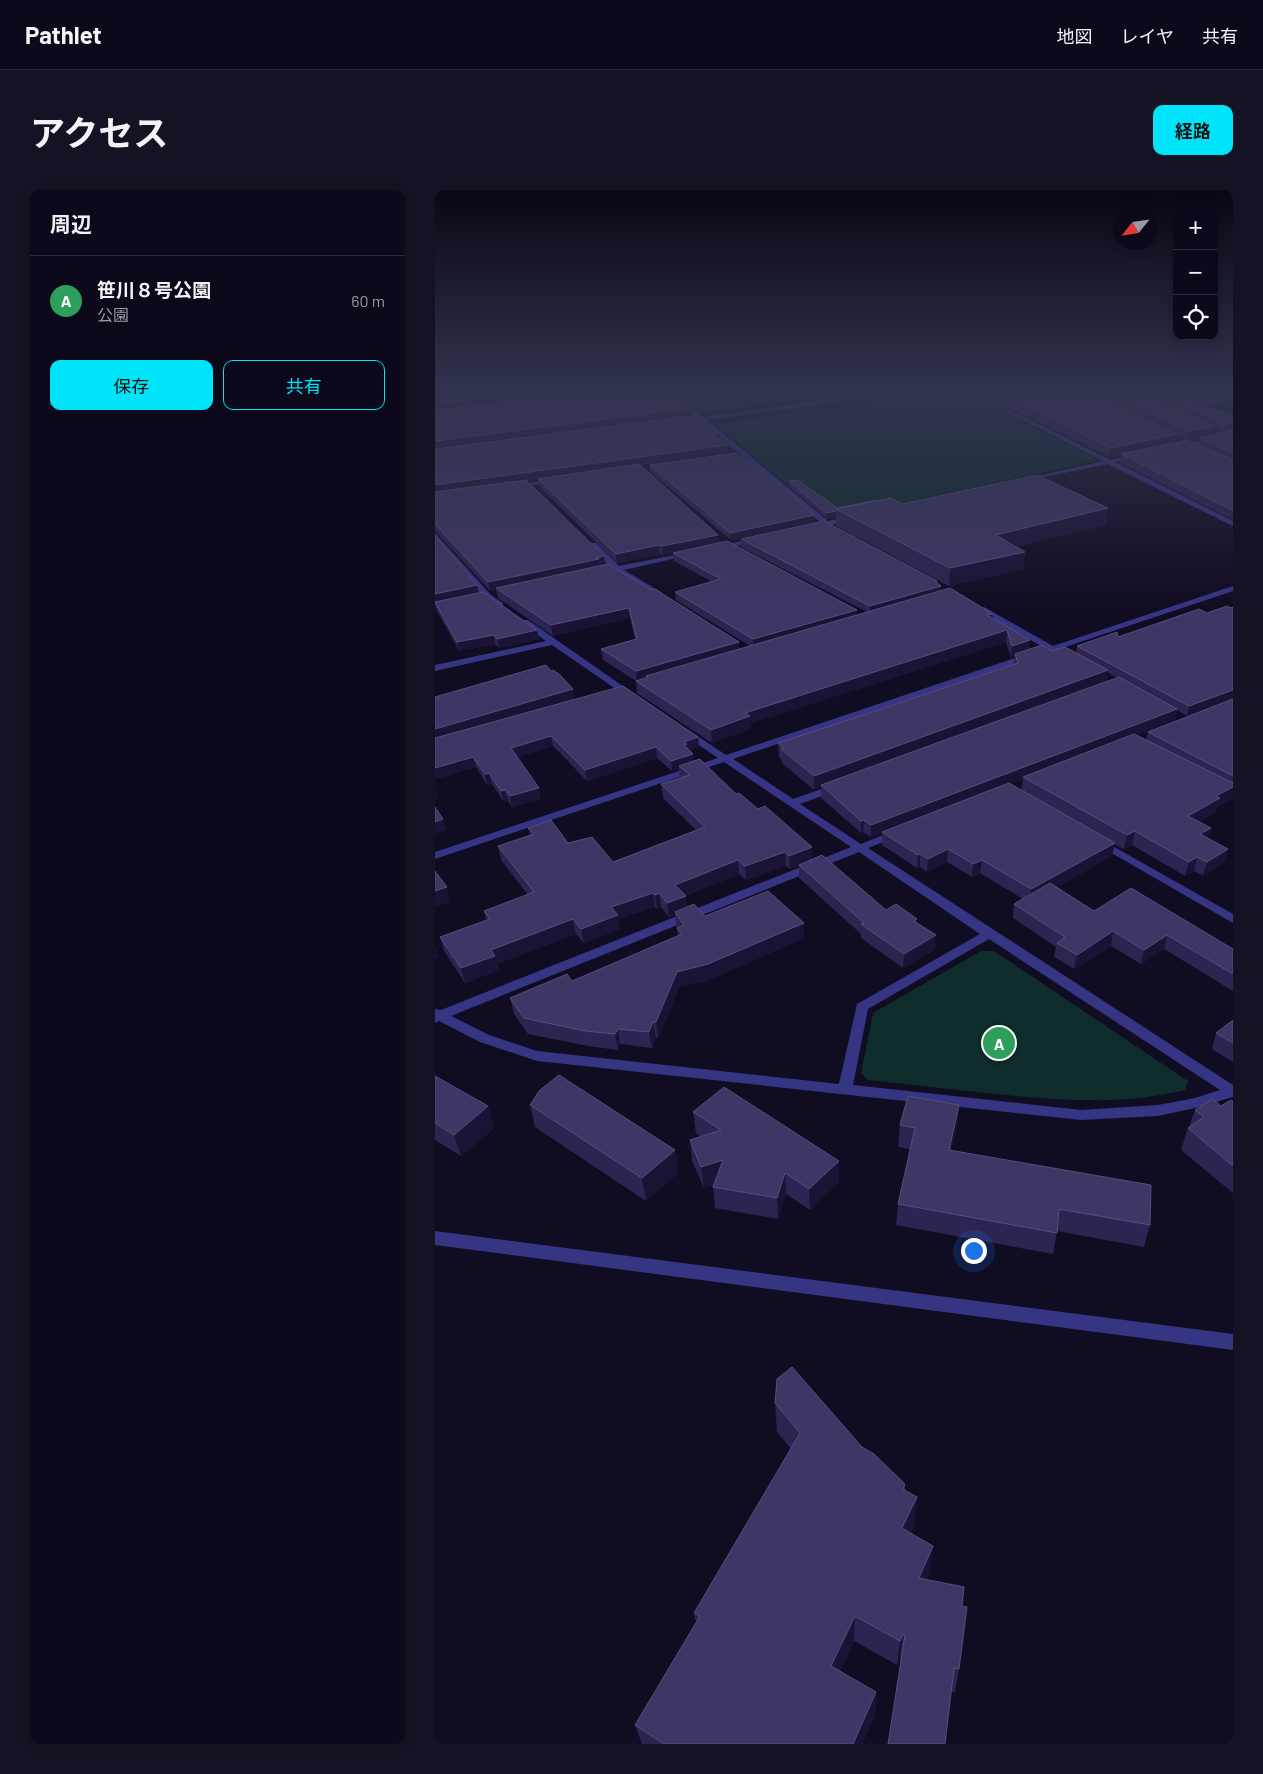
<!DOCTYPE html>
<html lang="ja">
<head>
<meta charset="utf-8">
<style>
  :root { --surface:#0c091a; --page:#151223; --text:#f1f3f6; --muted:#9a9aa2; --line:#2c2a39; --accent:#00e4f9 }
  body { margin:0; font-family:Barlow,"Noto Sans JP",sans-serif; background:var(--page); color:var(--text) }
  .controls { position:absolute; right:15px; top:15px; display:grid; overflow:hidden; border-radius:10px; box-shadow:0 2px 12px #0003 }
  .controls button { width:45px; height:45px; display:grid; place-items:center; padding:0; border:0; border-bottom:1px solid var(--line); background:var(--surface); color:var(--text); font:25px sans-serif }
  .compass { position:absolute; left:678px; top:15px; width:45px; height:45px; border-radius:50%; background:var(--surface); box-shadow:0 2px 12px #0003; rotate:240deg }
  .you { position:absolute; left:538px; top:1060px; width:18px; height:18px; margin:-12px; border:4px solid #fff; border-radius:50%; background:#1a73e8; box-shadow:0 0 0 8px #1a73e833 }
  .badge { display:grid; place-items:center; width:32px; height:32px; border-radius:50%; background:var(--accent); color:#fff; font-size:16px; font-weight:700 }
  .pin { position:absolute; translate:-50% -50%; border:2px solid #fff; box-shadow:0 1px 5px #0006 }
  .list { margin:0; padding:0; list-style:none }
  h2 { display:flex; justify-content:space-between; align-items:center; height:65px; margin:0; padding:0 20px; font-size:21px }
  h2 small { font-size:16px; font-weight:400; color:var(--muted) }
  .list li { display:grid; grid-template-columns:32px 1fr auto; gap:15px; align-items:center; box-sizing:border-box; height:90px; padding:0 20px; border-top:1px solid var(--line) }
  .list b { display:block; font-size:19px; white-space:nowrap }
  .list p { margin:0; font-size:16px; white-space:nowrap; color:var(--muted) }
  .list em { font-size:16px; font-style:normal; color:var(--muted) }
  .actions { display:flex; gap:10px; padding:15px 20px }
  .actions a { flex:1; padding:11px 0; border:1px solid var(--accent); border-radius:10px; text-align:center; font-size:18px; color:var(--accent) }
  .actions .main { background:var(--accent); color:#111 }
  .icon { flex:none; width:28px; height:28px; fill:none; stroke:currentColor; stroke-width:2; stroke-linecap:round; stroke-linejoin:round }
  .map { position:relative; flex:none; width:798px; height:1554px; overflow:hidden; border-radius:10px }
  header { display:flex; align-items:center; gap:30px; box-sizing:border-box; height:70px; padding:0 25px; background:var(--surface); border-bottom:1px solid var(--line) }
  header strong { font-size:24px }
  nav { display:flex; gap:28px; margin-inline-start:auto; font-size:18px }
  .intro { display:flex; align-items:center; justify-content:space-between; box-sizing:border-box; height:120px; padding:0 30px }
  h1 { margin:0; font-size:35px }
  .button { padding:12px 22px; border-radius:10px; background:var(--accent); color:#111; font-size:18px; font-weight:700 }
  main { display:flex; gap:30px; padding:0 30px }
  aside { flex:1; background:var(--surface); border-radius:10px; box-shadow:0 2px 12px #0003 }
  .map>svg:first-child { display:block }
  .green { fill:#0f2d2b }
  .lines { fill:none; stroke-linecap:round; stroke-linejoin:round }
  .minor { fill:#363584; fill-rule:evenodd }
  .wall { fill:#2d2451; fill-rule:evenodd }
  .shaded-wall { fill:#1a1336 }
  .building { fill:#3e3664; stroke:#564e7c }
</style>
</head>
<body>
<header>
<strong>Pathlet</strong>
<nav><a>地図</a><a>レイヤ</a><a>共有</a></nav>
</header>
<div class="intro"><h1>アクセス</h1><a class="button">経路</a></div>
<main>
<aside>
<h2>周辺<small></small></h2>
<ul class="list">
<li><span class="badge" style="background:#2e9e5b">A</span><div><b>笹川８号公園</b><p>公園</p></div><em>60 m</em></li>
</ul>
<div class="actions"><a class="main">保存</a><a>共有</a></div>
</aside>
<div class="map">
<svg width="798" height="1554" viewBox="0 0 798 1554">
  <rect width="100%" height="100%" fill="#100c22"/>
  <path class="green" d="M238,200H436L265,222Z
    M526,201L662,269L661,271L398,328L390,327L280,234Z
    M546,761H559L753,891L750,900C686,916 623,910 559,904C517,899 475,895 433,890L426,883L438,823Z"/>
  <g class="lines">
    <path class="minor" d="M231,200H237L268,227L466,200H484L272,230L393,331L418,326L422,328L397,335L399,337L395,339L390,336L374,339V335L386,333L266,231L248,232V230L262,228Z
      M529,200H536L675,270L703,265V267L680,272L798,331V336L673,274L590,291V289L668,271Z
      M798,206V210L729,221L726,219Z
      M798,242V246L743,259L740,257Z
      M119,289L121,290V292L79,298L76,296Z
      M0,343L56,405L68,413V417C51,419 12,363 0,350Z
      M323,347H326V351L281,360L277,358Z
      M155,353H161L184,376L255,362L259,364L189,380L226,402L227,404L223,406L181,381L164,384V380L176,378L155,357Z
      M798,396V401L624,459V463L616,462L298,569L358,609L398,595H406L407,597L406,599L365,614L426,654L458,641H466L467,643L466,645L433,658L798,895V907L760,918L723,926L646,930L102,871L45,852L4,831L0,833V819L6,820L416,657L289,572L0,669V662L283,568L246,543V539H252L291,565L610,458L543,421V417H549L618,456ZM424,662L545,744L422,814L404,894L102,861L54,845L16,826ZM554,749L785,900L760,908L723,915L646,920L418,895L433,819Z
      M87,430H93L202,506L197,509L194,508L117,455L0,481V475L111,451L87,434Z
      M665,649L798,724V733L661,654L660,652L661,650Z
      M0,1041L798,1144V1160L0,1055Z"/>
  </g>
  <path class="wall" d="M0,200L256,225L285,243V249L293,255V262L204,275L283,345L284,353L422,420V425L432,422L306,357V349L502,393L506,401L558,424V428L594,459L641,463L642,456L683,447L772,423L798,417V608L782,617L781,622L764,632L773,648L789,673L768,686L759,681L750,686L697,655L689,659L679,654L677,666L622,697L659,721L798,759V801L729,759L706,774L676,756L639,779L619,767L621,757L578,728L579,714L588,709L545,683L537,687L512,672L492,682L485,677L482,678L447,655V643L436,647L428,642L426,643L386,608V597L379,600L347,573L346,569L344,567L343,553L435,523L579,474L580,466L576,468L571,452L316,533V539L277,553L202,503L201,491L168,470L166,459L200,449L195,428L118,446L63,408L61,400L55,401L0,341ZM103,289L104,296L182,373L225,364L227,365L253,359L238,363L239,371L276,391L240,402L241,410L315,456L304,459V452L170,375L169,366L92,290ZM672,482L682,488L671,492ZM789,512L713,542L711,550L702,545L740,531L742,520L752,526ZM588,589L586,600L575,594Z
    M556,200H798V205L731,215L742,220L743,213L798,226V330L685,273L686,264L674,267L558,209V201ZM779,237L790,242L777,245ZM742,245L752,250L774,246L765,248L764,255L740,253Z
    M215,275L380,332L296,350L215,281Z
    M354,291L402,318L467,314L673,318L670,335L581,356L590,362L588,379L514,396L401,336V327L392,329L354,297Z
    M0,346L42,395L43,403L104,449L64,458L60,454L24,461L2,421L0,414Z
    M116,481L138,499L139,509L264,557L254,560L258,564V571L301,604L377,657V669L451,720L482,732L500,759L468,778L426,748V744L364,688V676L355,679L351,676L311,690L304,684L250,706L252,717L270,726L369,748L274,790L244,797L223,848H221L217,858L185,854L183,860L153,856L93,844L79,824L75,808L137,791L243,746L240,725L234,727L226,717L222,719L220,717L183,729L185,739L149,753L141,744L62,774L64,780L30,793L9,761L5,747L51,730L49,721L93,705L66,670L63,656L95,645L93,638L133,653L178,672L261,640L228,608L226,594L245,588L244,579L237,581L222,568L152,591L118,556L82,567L106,609L77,617L73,611L69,612L57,594L52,595L41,577L0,589V507Z
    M798,830V872L777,859L781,843Z
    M0,886L53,916L59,938L26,966L0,950Z
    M798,911V1003L746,960L753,938L754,937L760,920L786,916Z
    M95,915L240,960L243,983L211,1011L100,937Z
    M524,915L522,937L516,961L715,1035L709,1057L622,1041L618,1064L461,1035L463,1014L475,959L463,957L465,935Z
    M258,922L404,971V992L375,1020L351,1004L343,1029L280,1018L278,997L279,995L269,998L257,971L255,950L266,947L261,943Z
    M340,1213L427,1257L470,1294V1300L480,1334L475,1343L495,1382L491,1389L527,1416L524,1479L520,1502H517L466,1469H465L462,1475L419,1451L405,1481L441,1502L440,1525L427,1554H207L200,1535L261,1433L259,1423L356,1259L342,1242Z"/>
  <path class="shaded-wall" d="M107,200H164L0,222V214Z
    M774,200H798V205L729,215L731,207Z
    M256,218V226L0,259V251Z
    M798,233V241L790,242L792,234Z
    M779,236L777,245L752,250L754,241Z
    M285,243V251L279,244Z
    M742,244L740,253L674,267L676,258Z
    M293,255V262L0,303V295Z
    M673,318L670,335L560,362L561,345Z
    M401,321V327L392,329L391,323Z
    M380,325V332L296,350L295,343Z
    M283,345L284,353L227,365V356Z
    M224,355L225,364L182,373L181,364Z
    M590,362L588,379L514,396L515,378Z
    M169,366L170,375L61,398V400L55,401L53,392Z
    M500,391H502V397L506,396V403L435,424V416Z
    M42,395L44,404L0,412V404Z
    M194,418L195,428L118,446L116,435Z
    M422,420V428L318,458V449Z
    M558,424L557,435L552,425Z
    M102,440L104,449L64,458L62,449Z
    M572,440L571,452L316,533V539L277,553L276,540L310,523Z
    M59,445L60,454L24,461L22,452Z
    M595,450L594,462L580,464V466L576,468L577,456Z
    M304,452V462L213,487L211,486V489L202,492L201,481Z
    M673,480L670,493L386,595V597L379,600V586Z
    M138,499L139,509L0,550V539Z
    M798,500V509L752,526L754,516Z
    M742,519L740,531L590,588L588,587V589L448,642H447V643L436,647V635Z
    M116,546L118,556L78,568L76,558Z
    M263,547L264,557L252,561L253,565L249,552Z
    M221,557L222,568L152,591L150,580Z
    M258,564L259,574L244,576V579L237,581L236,571Z
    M38,567L41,577L0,589V578Z
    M54,583L57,594L52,595L50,584Z
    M0,597L3,607L0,608Z
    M798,597V609L782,617L781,622L750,640L753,626L781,606Z
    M104,598L106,609L77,617L75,606Z
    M70,600L73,611L69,612L66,601Z
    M8,629L11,640L0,644V632Z
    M429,630L428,642L426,643V631Z
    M776,638L772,652L765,644Z
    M700,641L697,655L689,659L692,645Z
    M680,653L677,666L594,713L596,699Z
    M377,657V670L364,675V676L355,679L354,666Z
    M513,659L512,672L492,682L493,669Z
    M793,659L789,673L768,686L772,672Z
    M350,662L351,676L311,690L310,676Z
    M485,664V677L482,678L483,665Z
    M762,667L759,681L750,686L754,672Z
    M303,670L304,684L242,709L240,695Z
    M547,670L545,683L537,687L538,674Z
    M12,697L15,712L0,717V701Z
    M218,703L220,717L183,729L185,739L149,753L146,739L176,717Z
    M224,703L226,717L222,719L220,705Z
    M251,706L252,720L240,722V725L234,727L232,713Z
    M138,729L141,744L62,774L64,780L30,793L26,778L56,760Z
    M369,733V748L274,790L244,797L223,848L221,832L242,782Z
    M678,741L676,756L639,779L642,765Z
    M501,745L500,759L468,778L469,764Z
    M732,745L729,759L706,774L709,760Z
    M0,755L4,768L0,769Z
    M218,832L221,848L217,858L214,842Z
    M183,839L185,854L183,860L180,844Z
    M524,915L522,937L511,982L514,960Z
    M53,916L59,938L26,966L19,945Z
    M240,960L243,983L211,1011L207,988Z
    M288,970L290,991L269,998L266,977Z
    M404,971V992L375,1020L374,999Z
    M350,983L351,1004L343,1029L342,1008Z
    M482,1307L480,1334L465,1364L467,1338Z
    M498,1356L495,1382L481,1413L484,1388Z
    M420,1426L419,1451L396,1499V1476Z
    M468,1444L465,1469L462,1475L465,1451Z
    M441,1502L440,1525L427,1554H418Z"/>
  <path class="building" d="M0,200H107L0,214Z
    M157,200H234L256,218L0,251V221Z
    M558,200H649L742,244L676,258Z
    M665,200H700L779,236L754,241Z
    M717,200H774L731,207Z
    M759,211L798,226V233L792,234L743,213Z
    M263,225L285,243L279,244L293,255L0,295V259Z
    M798,240V263L765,248Z
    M752,250L798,270V320L686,264Z
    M301,263L342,293L380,325L295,343L215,275Z
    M204,274L283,345L227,356L224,355L181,364L103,289Z
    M602,285L673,318L561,345L590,362L515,378L401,319L456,308L467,314Z
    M91,290L169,366L161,368L164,369L53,392L0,334V302Z
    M363,290L402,318L443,310L401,319V321L391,323L354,291Z
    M389,331L502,391H500L506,396L435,416L306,349Z
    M0,346L42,395L0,404Z
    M292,351L422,420L318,449L240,402L286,389L238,363Z
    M173,374L216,400L220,399L304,452L201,481L166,459L202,449L194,418L116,435L61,398Z
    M515,398L558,424L552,425L595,450L577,456L572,440L310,523L315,526L276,540L201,491L213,487L211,486Z
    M48,402L102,440L62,449L59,445L22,452L0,412Z
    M792,416L796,418L798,417V500L754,516L642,456L682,442L683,447L764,419L772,423Z
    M607,455L617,461L630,457L673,480L379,586L346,559L349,558L343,553L435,523L583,473L580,464Z
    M111,475L116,481L118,480L125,485L138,499L0,539V507Z
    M684,487L742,519L436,635L429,630L426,631L386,595Z
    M188,496L263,547L249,552L252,554L249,555L258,564L236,571L221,557L150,580L116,546L76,558L104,598L75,606L70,600L66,601L54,583L50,584L38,567L0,578V548Z
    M798,509V586L713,542Z
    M699,544L798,593V597L781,606L785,608L753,626L776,638L765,644L793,659L772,672L762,667L754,672L700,641L692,645L588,587Z
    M265,569L301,604L304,603L323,619L330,616L377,657L354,666L350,662L310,676L303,670L240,695L251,706L232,713L224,703L220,705L218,703L176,717L183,725L146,739L138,729L56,760L60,766L26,778L5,747L55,729L49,721L99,702L63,656L99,644L93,638L116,630L133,653L157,647L178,672L270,637L226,594L255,585L244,576Z
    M574,593L680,653L596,699L547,670L538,674L513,659L493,669L485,664L483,665L447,642Z
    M0,617L8,629L0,632Z
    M387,665L451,720L461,714L482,729L479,731L501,745L469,764L426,734L429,733L364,675Z
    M0,681L12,697L0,701Z
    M615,693L659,721L696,698L798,759V784L732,745L709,760L678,741L642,765L622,753L630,747L579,714Z
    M333,701L369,733L273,774L242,782L221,832H218L214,842L183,839L180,844L150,841L89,828L75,808L132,784L137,791L247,744L242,738L249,735L240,722L259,714L270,726Z
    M798,830V853L781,843Z
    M124,885L240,960L207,988L95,915L104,901Z
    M0,886L53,916L19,945L0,933Z
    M289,897L404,971L374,999L350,983L342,1008L278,997L288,970L266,977L255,950L286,940L258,922Z
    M473,906L524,915L514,960L716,995L715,1035L624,1019L622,1043L463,1014L480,938L465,935Z
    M778,909L786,916L796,910L798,911V976L753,938L769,927L760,920Z
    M357,1177L427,1257L439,1264L470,1294L468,1299L482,1307L467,1338L498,1356L484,1388L529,1397L527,1416L532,1417L524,1479L519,1478L510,1554H453L470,1445L468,1444L465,1451L420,1426L396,1476L441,1502L418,1554H229L200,1535L265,1426L259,1423L365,1243L340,1213L342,1189Z"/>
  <linearGradient id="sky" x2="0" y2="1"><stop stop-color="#090713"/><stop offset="0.48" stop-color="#31344f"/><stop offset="1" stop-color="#31344f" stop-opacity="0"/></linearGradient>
  <rect width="798" height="418" fill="url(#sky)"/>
</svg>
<div class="controls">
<button>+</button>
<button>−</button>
<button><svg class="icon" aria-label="locate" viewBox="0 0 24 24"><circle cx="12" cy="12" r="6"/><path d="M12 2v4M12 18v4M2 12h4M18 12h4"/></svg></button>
</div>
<svg class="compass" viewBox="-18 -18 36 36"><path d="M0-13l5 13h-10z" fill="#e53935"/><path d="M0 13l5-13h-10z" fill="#9a9aa2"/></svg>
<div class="you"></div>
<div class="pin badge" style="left:564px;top:853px;background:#2e9e5b">A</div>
</div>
</main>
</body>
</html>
